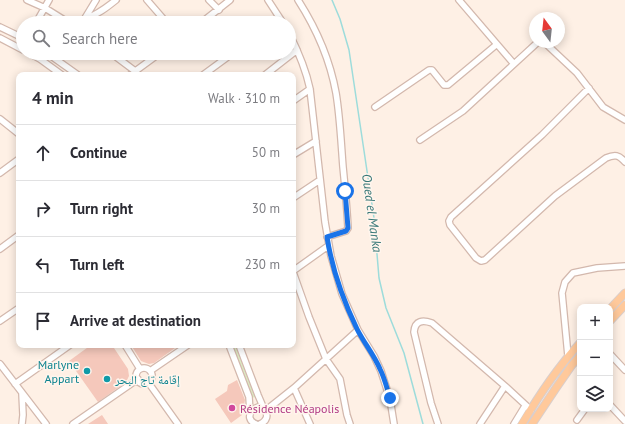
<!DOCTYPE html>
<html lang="en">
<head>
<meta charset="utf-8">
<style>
  :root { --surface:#fff; --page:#f7f7f7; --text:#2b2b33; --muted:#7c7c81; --line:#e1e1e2 }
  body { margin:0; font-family:"PT Sans","Noto Naskh Arabic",sans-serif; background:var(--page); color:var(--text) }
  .controls { position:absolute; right:12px; bottom:12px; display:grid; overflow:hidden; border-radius:8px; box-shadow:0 2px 10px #0003 }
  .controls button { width:36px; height:36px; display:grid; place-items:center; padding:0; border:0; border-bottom:1px solid var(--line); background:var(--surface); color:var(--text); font:20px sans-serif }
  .compass { position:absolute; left:529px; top:12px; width:36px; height:36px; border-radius:50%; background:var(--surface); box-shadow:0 2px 10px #0003; rotate:345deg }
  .stop { position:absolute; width:12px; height:12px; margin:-9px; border:3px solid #1a73e8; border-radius:50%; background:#fff }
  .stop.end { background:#1a73e8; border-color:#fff; box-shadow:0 1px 4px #0008 }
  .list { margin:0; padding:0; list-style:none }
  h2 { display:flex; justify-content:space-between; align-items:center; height:52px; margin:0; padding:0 16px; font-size:17px }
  h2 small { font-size:13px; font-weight:400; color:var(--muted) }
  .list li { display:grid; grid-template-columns:26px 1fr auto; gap:12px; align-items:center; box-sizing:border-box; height:56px; padding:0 16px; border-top:1px solid var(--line) }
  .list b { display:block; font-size:15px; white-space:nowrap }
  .list em { font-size:13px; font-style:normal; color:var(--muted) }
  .icon { flex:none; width:22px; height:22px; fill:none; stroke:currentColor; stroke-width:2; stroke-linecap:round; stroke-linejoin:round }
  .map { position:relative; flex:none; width:625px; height:424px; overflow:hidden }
  .search { position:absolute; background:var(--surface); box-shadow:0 2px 10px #0003; left:16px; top:16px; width:280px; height:44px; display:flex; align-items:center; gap:10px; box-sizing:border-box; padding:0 14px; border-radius:22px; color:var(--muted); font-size:15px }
  .panel { position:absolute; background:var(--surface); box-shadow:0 2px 10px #0003; left:16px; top:72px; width:280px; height:276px; border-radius:8px }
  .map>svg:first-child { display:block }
  .green { fill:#dbedc2 }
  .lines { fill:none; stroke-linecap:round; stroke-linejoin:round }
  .stream { stroke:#9ddcdb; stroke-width:1.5 }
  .building { fill:#f5c8bb }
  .minor-casing { stroke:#d3b8ad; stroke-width:8 }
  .major-casing { stroke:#d9cecc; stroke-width:9 }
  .minor { stroke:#fff; stroke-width:5.5 }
  .major { stroke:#ffc99b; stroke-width:7 }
  .route { stroke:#1a73e8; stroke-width:5 }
  .culture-dot { fill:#0f9aa8; stroke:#fff5ed; stroke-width:1.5 }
  .hotel-dot { fill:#d1479c; stroke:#fff5ed; stroke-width:1.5 }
  .labels { text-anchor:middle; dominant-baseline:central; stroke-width:3; stroke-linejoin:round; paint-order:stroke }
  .culture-label { font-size:12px; fill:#0d838f; stroke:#fff5ed; text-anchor:end }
  .hotel-label { font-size:12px; fill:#b23c85; stroke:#fff5ed; text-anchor:start }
  .water-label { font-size:13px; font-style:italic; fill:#387878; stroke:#fff5ed }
</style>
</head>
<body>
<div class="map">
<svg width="625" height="424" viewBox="0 0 625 424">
  <rect width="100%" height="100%" fill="#fef0e5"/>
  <path class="green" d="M232,345H235L255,397L252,398Z"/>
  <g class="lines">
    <path class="stream" d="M332,0L340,19L349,50L374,218L379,278L386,308L404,353L423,424"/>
  </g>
  <path class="building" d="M91,345H112L128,369L129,376L126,382L98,402L69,361Z
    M131,345H173L175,348L154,363L149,364L141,361Z
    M237,380L245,400L242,415L231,423L215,399L227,391L228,385Z
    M102,415L108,424H88Z"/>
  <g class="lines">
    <g class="minor-casing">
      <path id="minor" d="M27,0L45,8L69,23
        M147,0L167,23
        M209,0L219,10
        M268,0L283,23
        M298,0C316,28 330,60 336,93C340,117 341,142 343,167C345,187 347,208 348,228L346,231L327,237
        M459,0L514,64
        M85,19C97,15 106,8 116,0
        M36,23L49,0
        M82,23L96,0
        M201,23L230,0
        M0,27L23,38
        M289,33C298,51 306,70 310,89L325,222L331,256L342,294L358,330L374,356L381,371L390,399L394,424
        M0,38L23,50
        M544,42L577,73L603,107L625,120
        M29,53L40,59L62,75
        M47,53L78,75
        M111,53L135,71L138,75
        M130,75L160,53
        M203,75L233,53
        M265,75L297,50
        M589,88L542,135L451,217L449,221L450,225L476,258L481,261L485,260L555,196L606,158C615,154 619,155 625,162
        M293,101L310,89
        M375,107L429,70H432L444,85H448L496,45
        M0,119L19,134
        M420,140L463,111L538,42
        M293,155L316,141
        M0,173L19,159
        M293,198L320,180
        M0,249L19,235
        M293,271L328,246
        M293,272L309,317L326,359L340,379L347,415L350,424
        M0,321L19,308
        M125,345L140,369
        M229,345L249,397L250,412
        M239,345L258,395L264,409
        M610,354L625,370
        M568,356L562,293L565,282L573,273L597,268L625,266
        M0,364L46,424
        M136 376a8 8 0 1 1 16 0a8 8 0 1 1-16 0Z
        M150,371L188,345
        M148,382L178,424
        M15,384L70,345
        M294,388L310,424
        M610,405L625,421
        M265,411L294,388L358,330
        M577,420L585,409
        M22,424L23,415L22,394
        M73,424L138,379
        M256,424C249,421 248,416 252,410L258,407L264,409C269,415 267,421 260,424
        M438,424L431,403L414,332C415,320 423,320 432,323L505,386L531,410
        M480,424L505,386
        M514,424L525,406"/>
    </g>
    <g class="major-casing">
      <path id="major" d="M610,309L625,293
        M610,321L625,305
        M522,424C539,395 558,367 580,343
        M532,424L556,388L572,365L580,356"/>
    </g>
    <use href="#minor" class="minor"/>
    <use href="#major" class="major"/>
  </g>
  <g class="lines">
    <path class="route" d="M345,191L348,228L346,231L327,237C332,269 343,300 357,329C364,343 374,355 380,369C385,379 387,389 390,398"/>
  </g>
  <g class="culture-dot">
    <circle cx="87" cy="371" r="4"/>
    <circle cx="107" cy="379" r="4"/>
  </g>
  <circle class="hotel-dot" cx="232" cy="408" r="4"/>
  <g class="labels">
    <g class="culture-label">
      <text x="79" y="364">Marlyne<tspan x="79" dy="14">Appart</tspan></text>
      <text x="115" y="379" text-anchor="start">إقامة تاج البحر</text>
    </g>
    <g class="hotel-label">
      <text x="240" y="408">Résidence Néapolis</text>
    </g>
    <g class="water-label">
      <text transform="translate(372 213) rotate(82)">Oued el Manka</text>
    </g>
  </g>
</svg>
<div class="controls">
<button>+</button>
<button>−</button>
<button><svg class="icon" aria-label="layers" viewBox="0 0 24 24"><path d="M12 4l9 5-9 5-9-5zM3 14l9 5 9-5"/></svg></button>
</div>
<svg class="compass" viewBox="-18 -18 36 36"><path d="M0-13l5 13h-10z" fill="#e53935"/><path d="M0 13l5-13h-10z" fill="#7c7c81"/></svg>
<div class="stop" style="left:345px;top:191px"></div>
<div class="stop end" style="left:390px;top:398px"></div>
<div class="search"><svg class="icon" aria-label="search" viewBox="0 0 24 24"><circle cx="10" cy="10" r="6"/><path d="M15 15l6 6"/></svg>Search here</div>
<section class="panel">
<h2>4 min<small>Walk · 310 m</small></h2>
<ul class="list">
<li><svg class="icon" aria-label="ahead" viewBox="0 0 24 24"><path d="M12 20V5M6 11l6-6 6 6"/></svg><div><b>Continue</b></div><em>50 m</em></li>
<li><svg class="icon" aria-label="right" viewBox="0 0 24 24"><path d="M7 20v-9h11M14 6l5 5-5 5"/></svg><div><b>Turn right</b></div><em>30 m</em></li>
<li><svg class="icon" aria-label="left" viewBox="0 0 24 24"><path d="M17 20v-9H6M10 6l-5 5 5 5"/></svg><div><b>Turn left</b></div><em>230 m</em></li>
<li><svg class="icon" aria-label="arrive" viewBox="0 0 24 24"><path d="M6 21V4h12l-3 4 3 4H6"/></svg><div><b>Arrive at destination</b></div></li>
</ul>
</section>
</div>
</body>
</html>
